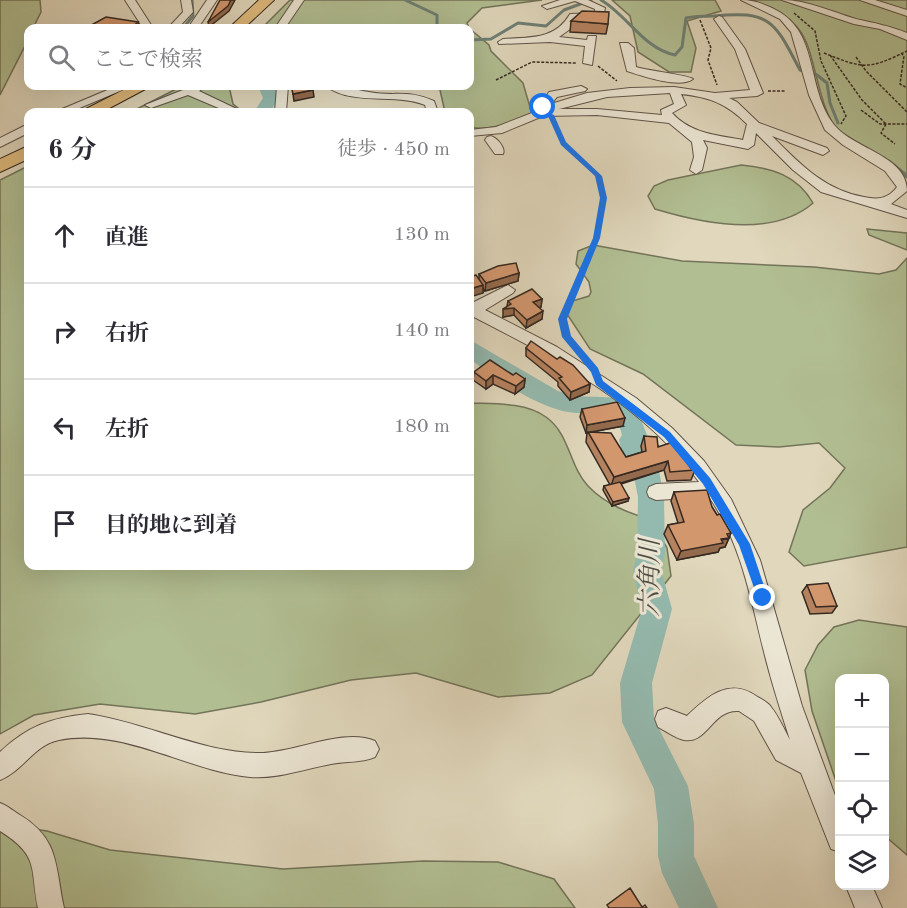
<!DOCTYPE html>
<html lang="ja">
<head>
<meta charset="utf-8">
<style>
  :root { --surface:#fff; --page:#f7f7f7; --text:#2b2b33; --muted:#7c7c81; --line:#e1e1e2 }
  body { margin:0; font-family:"Old Standard TT","Noto Serif JP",serif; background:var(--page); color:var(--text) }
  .controls { position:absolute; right:18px; bottom:18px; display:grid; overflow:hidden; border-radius:12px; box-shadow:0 6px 24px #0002 }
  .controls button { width:54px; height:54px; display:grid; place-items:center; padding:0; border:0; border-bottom:2px solid var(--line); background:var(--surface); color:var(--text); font:30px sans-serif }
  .stop { position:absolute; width:18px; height:18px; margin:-14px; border:4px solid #1a73e8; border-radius:50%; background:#fff }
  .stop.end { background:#1a73e8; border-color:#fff; box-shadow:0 2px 6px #0008 }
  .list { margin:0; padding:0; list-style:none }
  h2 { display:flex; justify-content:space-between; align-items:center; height:78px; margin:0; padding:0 24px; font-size:26px }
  h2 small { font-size:20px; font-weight:400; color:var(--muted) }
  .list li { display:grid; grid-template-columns:39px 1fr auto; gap:18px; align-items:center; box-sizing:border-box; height:96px; padding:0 24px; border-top:2px solid var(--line) }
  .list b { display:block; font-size:22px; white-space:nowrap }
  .list em { font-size:20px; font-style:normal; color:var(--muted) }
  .icon { flex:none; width:33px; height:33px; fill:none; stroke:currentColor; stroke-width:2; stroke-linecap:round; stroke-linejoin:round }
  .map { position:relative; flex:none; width:907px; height:908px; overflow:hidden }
  .search { position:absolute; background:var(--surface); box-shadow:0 6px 24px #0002; left:24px; top:24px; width:450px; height:66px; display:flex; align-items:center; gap:15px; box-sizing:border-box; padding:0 21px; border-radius:12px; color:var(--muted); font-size:22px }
  .panel { position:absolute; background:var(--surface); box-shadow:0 6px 24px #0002; left:24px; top:108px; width:450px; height:462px; border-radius:12px }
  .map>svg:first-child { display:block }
  .green { fill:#b1be92; stroke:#73745a; stroke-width:1.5 }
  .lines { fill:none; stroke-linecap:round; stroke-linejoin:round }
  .stream-far1 { stroke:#6e8076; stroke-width:3 }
  .stream { stroke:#6e8076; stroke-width:4 }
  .river { fill:#94baaf; fill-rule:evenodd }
  .minor-casing { stroke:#605448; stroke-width:2 }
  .highway-casing { stroke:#352921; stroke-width:2 }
  .path-far1 { stroke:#352921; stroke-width:1.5; stroke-dasharray:3 1.5; stroke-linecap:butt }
  .path { stroke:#352921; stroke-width:2; stroke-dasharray:4.5 3; stroke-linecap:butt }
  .minor { fill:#ebe5d3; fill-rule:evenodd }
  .highway { fill:#e0bc7e; fill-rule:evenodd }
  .wall { fill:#b5825f; stroke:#352921; stroke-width:1.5 }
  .shaded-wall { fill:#946a4d; stroke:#352921; stroke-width:1.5 }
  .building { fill:#d3976e; stroke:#352921; stroke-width:1.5 }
  .route { fill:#1a73e8 }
  .labels { text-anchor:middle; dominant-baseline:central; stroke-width:6; stroke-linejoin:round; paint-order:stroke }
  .water-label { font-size:26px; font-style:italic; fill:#4d4d44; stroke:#ebe5d3 }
</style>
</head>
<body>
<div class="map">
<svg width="907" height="908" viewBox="0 0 907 908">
  <rect width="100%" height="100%" fill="#e0d7bc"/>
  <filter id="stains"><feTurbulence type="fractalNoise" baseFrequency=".00333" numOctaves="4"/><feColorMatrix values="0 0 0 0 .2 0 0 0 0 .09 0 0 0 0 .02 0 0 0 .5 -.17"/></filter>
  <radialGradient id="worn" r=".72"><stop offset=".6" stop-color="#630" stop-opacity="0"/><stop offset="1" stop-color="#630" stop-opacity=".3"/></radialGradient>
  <path class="green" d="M0,0H40L41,12L33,28H28V40L0,95Z
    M290,0H542L482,8L467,23L469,28H262Z
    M612,0H715L721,11L687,21L696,48L691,72H669L638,52L630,16Z
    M752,0H907V178C887,156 855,149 835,127C829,119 824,105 821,94C805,37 810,23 752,0Z
    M470,29L489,45L491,51L523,83L532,114C512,121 492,132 470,127V112H445L440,90L434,86H470Z
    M182,86H229L233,104L243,112H131Z
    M741,165C772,168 797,175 813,203C773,238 701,223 655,209L648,196L654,186L668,180Z
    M28,166V566H470V403C493,404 525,402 546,417C570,434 569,466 588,486C606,505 629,513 652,520L667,548L671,576L592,675L550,693L498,697L416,673L351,680L261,702L195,714L100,704L34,715L0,734V180Z
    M867,229L907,233V250L869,235Z
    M593,245L682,261L814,267L879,274L896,270L907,258V547L804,566L789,552L803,510L830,488L845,468L819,443L779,447L736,445L643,374L590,349L565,311L569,302L589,296L591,292L589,282L576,264L578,251Z
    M859,620L907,627V855L885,836L884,678H840L839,790L812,711L805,670L818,645L834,627Z
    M0,824L47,831L110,850L283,869L423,861L498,862L554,879L575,908H0Z"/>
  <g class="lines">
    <path class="stream-far1" d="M405,0L437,15V28
      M601,0C627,15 644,49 675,55L682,47L686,18C695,16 705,16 714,16C772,10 775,23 800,70L817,75L827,83L830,103L838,123
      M183,28L193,16L192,0
      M470,40L491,39L518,23L546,26L564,10L591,0"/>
    <path class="stream" d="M888,161L907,176"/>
    <path class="river" d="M258,86H274L279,98L270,112H254L263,98Z
      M470,340L558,391C600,407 629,378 647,435L645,440L659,471L664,497L665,554L661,570L672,609L652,683L654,719L688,786L694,824V856L718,908H679L662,873L658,856V824L654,789L622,722L620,683L642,609L633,570L637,554L638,497L633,472L622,452L619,440L622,435L618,421C601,410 579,416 559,410C526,400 497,379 470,359Z"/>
    <g class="minor-casing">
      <path id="minor" d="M125,0H135L153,28H143Z
        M181,0H191L193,12L178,28H168L183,12Z
        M207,0H217L198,28H188Z
        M294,0H304L285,28H275Z
        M560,0H588L605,8L603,18L577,19L573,27L559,37L587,40L588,36H596L592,65L583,63L585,46L550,42L499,44L498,42L503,39C530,37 555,40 570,14L595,13V9L575,1L547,9L542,6Z
        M741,0C753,0 761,3 772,8C820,30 805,83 832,122C850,149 907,154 907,191L891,204L907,210V218L821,192L793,170L756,133L754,145L748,149L703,140L707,148L702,170L696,174L690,170L694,157L692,142L669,123L597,115L543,116L502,133L470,136V130L496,127L537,111L549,92L581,86L587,89L585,91L557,97L551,104L587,93L630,88L674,87L715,93L750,90L735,49L714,19L719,16L722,17L745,49L763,93L757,96L729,98L737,102L759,123L827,148L829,151L823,155L772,136C799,163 824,190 864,197C878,200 888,199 897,187L885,171L843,145L825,130L809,95L791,32L780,19ZM670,93L674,104L661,110L662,115L597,109H559L607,97ZM681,94C710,97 727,104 747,124L743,140C717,135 691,134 672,113L686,105Z
        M782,0C808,0 832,12 856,19C874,23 890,26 907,33V40L880,29L854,24Z
        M860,0H875L907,10V16Z
        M620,43H628L634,48L636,67C649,71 688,75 693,79C680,89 642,76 627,71Z
        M117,86H132L70,112H55Z
        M193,86H207L199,91L243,112H228L188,95L151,108L145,105Z
        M277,86H288L286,112H275Z
        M326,86C341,84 354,90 369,92C394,97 407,89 434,101L438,112H427L425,105C397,93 351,106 326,86Z
        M24,126H28V133L0,147V138Z
        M491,136C497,138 506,148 503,154H495L485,140L487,137Z
        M508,285L515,290L513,293L485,310L557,347L636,398L672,428L704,461L731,499L760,560L802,706L840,809V852L831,849L801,773L776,760L754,721L739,711C712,709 708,744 684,740C675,738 666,731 658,727L655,719L658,711L666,708L687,716C707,697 729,677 756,696C761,699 768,702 771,707C779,717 784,729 790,740C781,712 772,684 765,656C751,601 742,544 709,497L656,500L649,497L647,492L649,487L656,484L699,482C644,404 552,357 470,315V304Z
        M88,714C144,722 203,753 258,753C293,754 343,727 375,741L379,749L375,757C361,763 346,761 331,764C304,769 278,779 250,777C187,771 124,727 59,740C34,745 23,771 0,780V752C28,726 50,718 88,714Z
        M0,803C8,806 13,811 20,815C60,839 55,867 64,908H38C30,868 40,856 0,831Z
        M846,886H872L882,908H855Z"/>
    </g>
    <g class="highway-casing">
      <path id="highway" d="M259,0H274L244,28H229Z
        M131,86H151L102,112H80Z
        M28,146V159L0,172V159Z"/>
    </g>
    <path class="path-far1" d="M794,13L815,31L821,61L846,116L841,124
      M700,20L711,48L708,60L717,85
      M824,53C864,69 868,70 907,51
      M901,53L904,56L900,84L907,88
      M830,55L862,100L886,124
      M856,57L866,71L907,112
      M598,66L617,81
      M496,80L532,62L576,63
      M768,91H785
      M861,110L880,124H907
      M555,123L563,143L598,176L603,198L597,238L563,319L570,340
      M886,124L881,133L895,144"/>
    <path class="path" d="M568,339L581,353"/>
    <use href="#minor" class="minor"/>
    <use href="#highway" class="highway"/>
  </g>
  <path class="wall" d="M571,21L608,24L606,34L570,32Z
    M519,273L518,281L485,291L483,288V293L479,279V274Z
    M542,299L541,307H539L542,319L526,328L514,315L503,317L507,306L508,301Z
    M526,348L590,384L589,392L570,400L558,386V382L526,356Z
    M474,372L513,375L525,379L524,387L515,394L493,384L486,389L473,380Z
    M582,409L623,426L591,432L626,457L642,452L641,446L644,436L692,470H695L691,480L667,481L664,470L621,484L628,501L612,506L603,490L604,486L610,485L586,442L587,433H586L580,417Z
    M674,492L712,507L717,515L731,533L725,547L720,548L718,552L677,560L664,534L668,525L678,523L671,501Z
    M807,585L837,606L832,613L810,614L802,592Z"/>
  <path class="shaded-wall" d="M231,0H235L229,11L209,27L208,22Z
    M138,22L140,28H131Z
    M313,90L314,97L294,101L293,94Z
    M519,273L518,281L485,291L486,283Z
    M483,285V293L470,297V289Z
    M542,299L541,307L532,309L533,302Z
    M514,308V315L503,317V309Z
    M543,311L542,319L526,328L527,320Z
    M493,375V384L486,389V381Z
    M525,379L524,387L515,394L516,386Z
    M590,384L589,392L570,400L571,392Z
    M625,418L623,426L586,433L587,425Z
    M668,461L664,470L611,486L614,477Z
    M629,498L628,501L612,506L613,502Z
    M729,538L725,547L720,548L718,552L677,560L681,551Z"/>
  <path class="building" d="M220,0H231L228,6L208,22Z
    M582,11L609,12L608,24L571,21Z
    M106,17L138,22L131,28H86Z
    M291,86H312L313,90L293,94Z
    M516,263L519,273L486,283L479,274L498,266Z
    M476,275L483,285L470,289V277Z
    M532,289L542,299L533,302L543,311L527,320L514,308L503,309L511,304L508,301Z
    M531,341L557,359L560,357L573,365L590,384L571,392L559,378L562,377L526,348Z
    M490,360L513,375L516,373L525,379L516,386L493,375L486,381L474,372Z
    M617,402L625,418L587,425L582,409Z
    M588,432L611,433L626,457L646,451L644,436L657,437L658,447L673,442L692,470H695L670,472L668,461L614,477Z
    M620,482L629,498L613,502L604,486Z
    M707,490L712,507L717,515L720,514L731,533L727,534L729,538L721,539L723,543L681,551L668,525L684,522L674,492Z
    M828,583L837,606L816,607L807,585Z
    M630,888L642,907L645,905L647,908H609L607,905Z"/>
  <path class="route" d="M543,106L546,112L554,115L566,142L602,176L607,198L600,238L567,319L571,336L598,368L603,381L670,432L710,478L750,544L768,598L767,602H759L739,545L703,484L664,437L596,385L591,372L562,337L558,319L593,238L600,198L595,176L561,145L548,116L539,113V107Z"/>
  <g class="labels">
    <g class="water-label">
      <text transform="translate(651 578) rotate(-90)">六角川</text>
    </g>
  </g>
  <rect width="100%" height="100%" filter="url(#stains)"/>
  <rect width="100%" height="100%" fill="url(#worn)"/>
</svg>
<div class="controls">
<button>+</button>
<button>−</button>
<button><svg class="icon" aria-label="locate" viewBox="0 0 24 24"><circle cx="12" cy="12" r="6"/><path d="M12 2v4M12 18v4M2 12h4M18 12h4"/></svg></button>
<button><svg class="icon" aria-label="layers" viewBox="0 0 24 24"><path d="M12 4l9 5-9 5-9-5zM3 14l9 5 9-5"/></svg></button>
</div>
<div class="stop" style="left:543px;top:107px"></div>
<div class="stop end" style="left:763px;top:598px"></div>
<div class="search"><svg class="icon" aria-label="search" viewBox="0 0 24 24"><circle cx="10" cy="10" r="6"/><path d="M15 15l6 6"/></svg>ここで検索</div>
<section class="panel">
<h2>6 分<small>徒歩 · 450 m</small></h2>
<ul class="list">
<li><svg class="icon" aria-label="ahead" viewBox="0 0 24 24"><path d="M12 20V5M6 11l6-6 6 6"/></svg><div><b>直進</b></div><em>130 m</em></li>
<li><svg class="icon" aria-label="right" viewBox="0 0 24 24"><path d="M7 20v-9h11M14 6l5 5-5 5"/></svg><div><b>右折</b></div><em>140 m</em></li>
<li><svg class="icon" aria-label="left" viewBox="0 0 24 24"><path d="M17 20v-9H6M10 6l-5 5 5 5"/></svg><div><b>左折</b></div><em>180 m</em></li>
<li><svg class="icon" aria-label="arrive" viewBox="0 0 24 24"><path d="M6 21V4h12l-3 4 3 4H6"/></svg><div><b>目的地に到着</b></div></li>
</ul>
</section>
</div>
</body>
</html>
